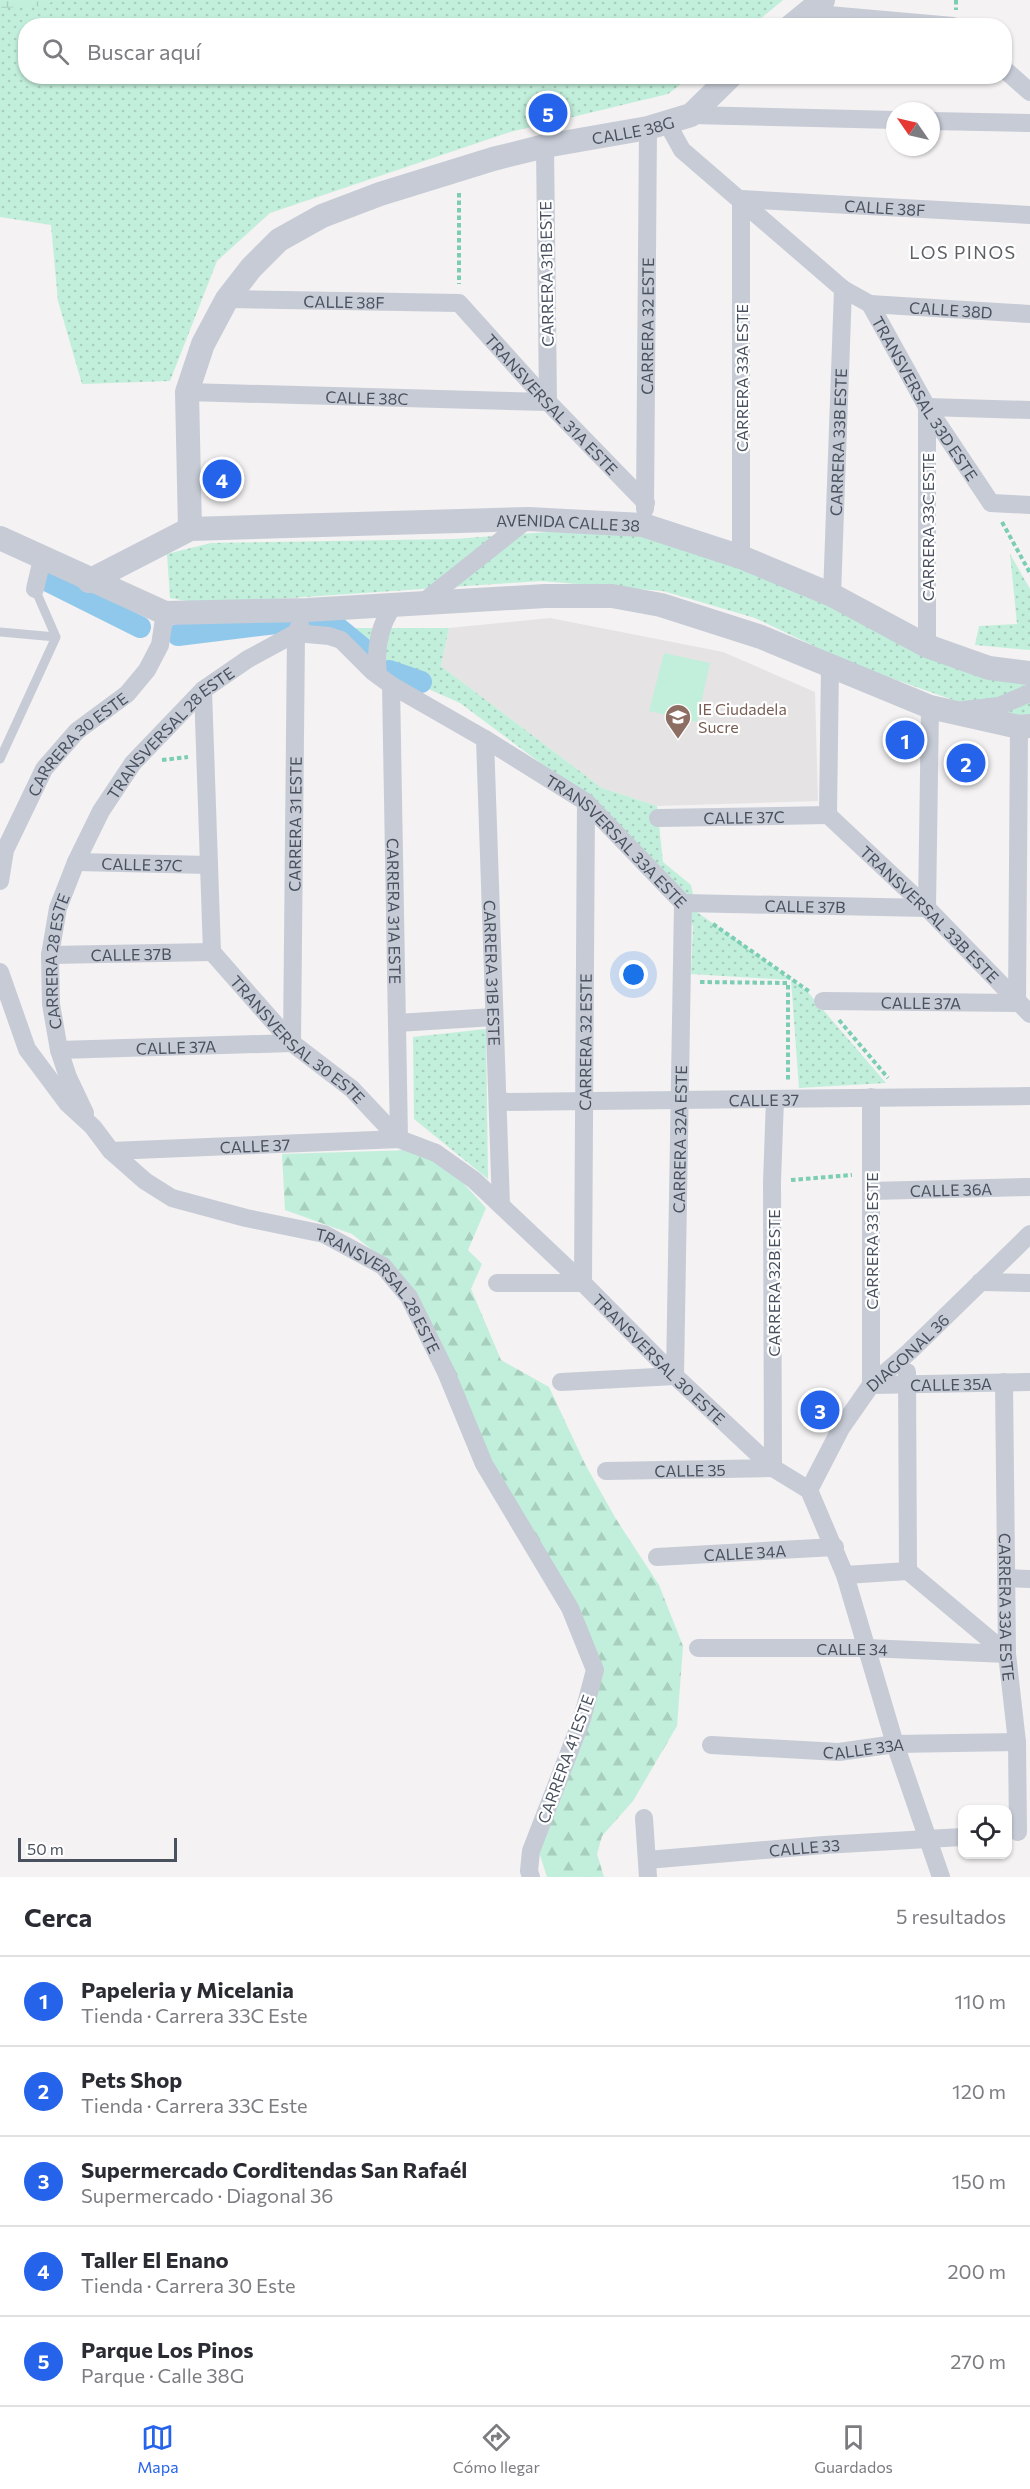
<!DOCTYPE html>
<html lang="es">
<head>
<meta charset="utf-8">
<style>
  :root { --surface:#fff; --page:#f2f2f3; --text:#2b2b33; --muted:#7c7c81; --line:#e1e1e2; --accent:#2563eb }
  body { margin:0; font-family:Commissioner,sans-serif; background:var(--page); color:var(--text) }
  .controls { position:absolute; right:18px; bottom:18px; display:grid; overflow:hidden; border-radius:12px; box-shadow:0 2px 4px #0004 }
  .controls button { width:54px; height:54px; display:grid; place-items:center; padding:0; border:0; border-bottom:2px solid var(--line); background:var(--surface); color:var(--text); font:30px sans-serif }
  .compass { position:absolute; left:886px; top:102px; width:54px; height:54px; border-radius:50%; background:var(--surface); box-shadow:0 2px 4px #0004; rotate:304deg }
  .scale { position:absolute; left:18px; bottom:15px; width:159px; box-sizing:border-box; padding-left:6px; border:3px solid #49515f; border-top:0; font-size:16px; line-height:21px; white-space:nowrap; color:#49515f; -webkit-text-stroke:4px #fff; paint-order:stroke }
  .you { position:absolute; left:634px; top:975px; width:21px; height:21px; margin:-15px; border:4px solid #fff; border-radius:50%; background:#1a73e8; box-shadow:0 0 0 9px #1a73e833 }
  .badge { display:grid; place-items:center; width:39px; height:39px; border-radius:50%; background:var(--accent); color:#fff; font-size:20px; font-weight:700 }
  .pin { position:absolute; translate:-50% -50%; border:3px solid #fff; box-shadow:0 2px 6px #0006 }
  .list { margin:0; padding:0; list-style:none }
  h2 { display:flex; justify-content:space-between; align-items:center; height:78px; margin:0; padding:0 24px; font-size:26px }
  h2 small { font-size:20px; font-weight:400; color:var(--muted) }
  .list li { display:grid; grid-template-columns:39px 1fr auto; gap:18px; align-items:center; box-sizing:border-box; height:90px; padding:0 24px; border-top:2px solid var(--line) }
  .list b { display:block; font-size:22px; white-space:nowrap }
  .list p { margin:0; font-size:20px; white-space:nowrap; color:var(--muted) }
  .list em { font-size:20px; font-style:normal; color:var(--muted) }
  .icon { flex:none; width:33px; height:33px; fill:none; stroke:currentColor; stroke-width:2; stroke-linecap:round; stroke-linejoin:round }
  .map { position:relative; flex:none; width:1030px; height:1877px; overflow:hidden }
  .search { position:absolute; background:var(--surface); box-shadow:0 2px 4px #0004; left:18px; right:18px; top:18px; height:66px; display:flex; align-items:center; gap:15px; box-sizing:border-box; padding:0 21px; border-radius:24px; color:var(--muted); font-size:22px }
  .sheet { height:528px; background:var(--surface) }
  nav { display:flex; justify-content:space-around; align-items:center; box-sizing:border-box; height:84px; border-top:2px solid var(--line); background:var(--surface); font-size:16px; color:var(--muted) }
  nav a { display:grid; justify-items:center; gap:3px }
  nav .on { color:var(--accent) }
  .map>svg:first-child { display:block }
  .education { fill:#e5e3e4 }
  .green { fill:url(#green-dots) }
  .forest { fill:url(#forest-firs) }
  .wetland { fill:url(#wetland-marsh) }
  .pitch { fill:#c2efdb }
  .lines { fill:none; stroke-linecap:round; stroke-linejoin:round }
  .canal { stroke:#90c8eb; stroke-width:22 }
  .path { stroke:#7bcdb3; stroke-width:4; stroke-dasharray:4.5 3; stroke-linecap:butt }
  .service { stroke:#c6cbd6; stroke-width:9 }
  .minor { stroke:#c6cbd6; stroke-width:18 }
  .tertiary { stroke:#c6cbd6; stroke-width:24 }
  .labels { text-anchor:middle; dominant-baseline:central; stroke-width:4.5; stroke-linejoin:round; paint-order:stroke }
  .street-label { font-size:16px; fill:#49515f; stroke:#fff }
  .education-label { font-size:16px; fill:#785e54; stroke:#fff; text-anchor:start }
  .neighbourhood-label { font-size:18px; letter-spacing:1.5px; fill:#5e6066; stroke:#fff }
</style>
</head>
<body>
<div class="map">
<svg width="1030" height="1877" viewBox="0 0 1030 1877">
  <defs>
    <pattern id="green-dots" width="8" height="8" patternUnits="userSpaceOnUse" patternTransform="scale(1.5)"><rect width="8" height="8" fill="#c2efdb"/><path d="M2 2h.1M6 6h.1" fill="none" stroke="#a8cfbe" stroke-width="1.8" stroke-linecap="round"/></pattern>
    <pattern id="forest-firs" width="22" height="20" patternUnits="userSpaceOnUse" patternTransform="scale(1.5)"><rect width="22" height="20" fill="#c2efdb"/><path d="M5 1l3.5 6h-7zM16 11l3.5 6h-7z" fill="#a8cfbe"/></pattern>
    <pattern id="wetland-marsh" width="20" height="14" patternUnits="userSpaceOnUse" patternTransform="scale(1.5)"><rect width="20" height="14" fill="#c2efdb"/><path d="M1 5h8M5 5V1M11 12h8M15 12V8" fill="none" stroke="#a8cfbe"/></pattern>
  </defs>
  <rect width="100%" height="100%" fill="#f4f2f2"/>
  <path class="education" d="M550,618L723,652L815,692L818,801L657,806L602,788L441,666L449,628Z"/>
  <path class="green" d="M0,0H783L752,26H26V76L690,77L668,94L510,132L270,213L217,261L170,381L82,384L58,301L51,225L0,217Z
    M548,532L640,535L798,588L1030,681V715L1009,717L973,707L854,665L755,618L663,591L541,581L204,604L170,598L167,554L211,543L455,539Z
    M1010,554L1030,589V650L975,645L979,626L1017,624Z
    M349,628H449L441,666L602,788L657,806L663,862L691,885L697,912L806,990L886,1083L799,1088L791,980L691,974L693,926L649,858L582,794L460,703L408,680Z
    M486,1029L488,1179L414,1119L413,1037Z"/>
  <path class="forest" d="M414,1150L446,1164L486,1208L468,1250L482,1264L471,1289L501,1360L549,1387L585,1464L616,1519L659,1585L683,1646L677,1726L633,1801L602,1836L597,1854L604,1877H547L536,1843L599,1673L500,1485L400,1272L352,1234L285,1210L282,1154Z"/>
  <path class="wetland" d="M0,0H56L43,6L0,8Z"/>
  <path class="pitch" d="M664,653L710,663L697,722L649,711Z"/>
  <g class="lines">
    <path class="canal" d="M46,580L140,627
      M314,621L333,624L366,651
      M178,635L285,622
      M389,671L421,682"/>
    <path class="path" d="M956,0V10
      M459,193V284
      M1002,522L1030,573
      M162,760L188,757
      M713,924L810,992
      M700,982L788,983V1082
      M839,1020L888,1078
      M791,1180L852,1175"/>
    <path class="service" d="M0,632L56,637
      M0,759L56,637L35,589"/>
    <g class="minor">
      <path d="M806,13L953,26"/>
      <path d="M1004,69L1030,92"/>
      <path d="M691,115L895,120"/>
      <path id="s1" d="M666,121L682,150L843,289L870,304L927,407L991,503L1030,505"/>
      <path d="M931,121L1030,123"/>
      <path id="s2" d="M227,299L459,303L548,402L646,503"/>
      <path id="s3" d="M870,304L1030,314"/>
      <path id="s4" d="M187,392L548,402L545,146"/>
      <path id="s5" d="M645,509L648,128"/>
      <path id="s6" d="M741,557V199L1030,215"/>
      <path d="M35,589L42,559"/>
      <path id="s7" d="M832,595L843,289"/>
      <path d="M422,603L528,519"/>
      <path d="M927,646V407L1030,410"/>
      <path d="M378,675C375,650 379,625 394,605"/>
      <path id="s8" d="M391,685L399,1139"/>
      <path d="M203,690L212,952"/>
      <path d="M963,710L999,706L1030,693"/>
      <path id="s9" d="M485,739L501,1205"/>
      <path id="s10" d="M828,815L927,908L1030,1014"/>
      <path d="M828,815L830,666"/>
      <path id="s11" d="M658,818L828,815"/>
      <path id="s12" d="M76,862L209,865"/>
      <path id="s13" d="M0,881L5,850L44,769L77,731L127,694L147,670L160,645L165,613"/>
      <path id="s14" d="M683,903L927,908L930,707"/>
      <path id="s15" d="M212,952L292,1043L352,1089L399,1139L436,1153L474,1180L583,1283L675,1376L773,1468L809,1490L845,1575L895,1744L941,1877"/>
      <path id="s16" d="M50,955L212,952"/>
      <path id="s17" d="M0,972L27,1049L68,1104L93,1127L111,1151L145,1181L172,1198L246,1218L324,1234L383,1266L409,1297L446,1372L484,1464L570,1608L595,1670L582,1719L531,1851L529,1871L531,1877"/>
      <path id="s18" d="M823,1001L1017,1003L1019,727"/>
      <path d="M397,1023L494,1017"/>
      <path id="s19" d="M59,1050L292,1043L296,633L300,625"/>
      <path id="s20" d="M871,1097V1385L1030,1382"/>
      <path id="s21" d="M498,1102L1030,1096"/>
      <path id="s22" d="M85,1113L68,1077L59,1050L51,1004L50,955L58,908L76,862L101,811L133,763L203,690L248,659L296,633L329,636L341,640L372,671L391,685L485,739L586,802L683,903"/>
      <path id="s23" d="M111,1151L399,1139"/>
      <path id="s24" d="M871,1191L1030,1187"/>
      <path d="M980,1282L1030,1283"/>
      <path id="s25" d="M497,1283H583L586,802"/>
      <path d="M907,1372L908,1571"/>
      <path id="s26" d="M561,1382L675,1376L683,903"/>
      <path id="s27" d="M1004,1382L1007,1654L1017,1742L1018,1832"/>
      <path id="s28" d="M606,1471L773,1468L772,1182L775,1099"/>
      <path id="s29" d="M809,1490L841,1428L871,1385L909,1352L1030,1234"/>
      <path id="s30" d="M657,1557L835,1547"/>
      <path d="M908,1571L1007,1654"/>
      <path d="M845,1575L908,1571"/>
      <path d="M1007,1578L1030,1579"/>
      <path id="s31" d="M698,1648H867L1007,1654"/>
      <path id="s32" d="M711,1745L839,1752L895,1744L1017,1742"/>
      <path d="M644,1818L648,1877"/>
      <path id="s33" d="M647,1860L824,1845L962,1837"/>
    </g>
    <g class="tertiary">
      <path d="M791,26L823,0"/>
      <path id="s34" d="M190,529L187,392L203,344L227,299L251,268L279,240L322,216L380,194L493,159L545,146L648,128L691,115L731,76"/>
      <path d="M0,538L165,613L307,610L545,596H612L661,605L761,637L930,707L1019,727L1030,726"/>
      <path id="s35" d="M89,581L190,529L528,519L643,525L741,557L832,595L927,646L989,668L1030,673"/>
    </g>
  </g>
  <defs>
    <g id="school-pin" transform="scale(1.35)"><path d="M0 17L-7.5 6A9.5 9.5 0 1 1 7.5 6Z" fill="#8d6e63" stroke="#fff"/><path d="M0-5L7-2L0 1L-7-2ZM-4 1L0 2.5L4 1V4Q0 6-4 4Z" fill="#fff"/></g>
  </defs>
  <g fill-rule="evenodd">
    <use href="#school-pin" x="678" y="717"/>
  </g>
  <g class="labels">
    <g class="street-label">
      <text stroke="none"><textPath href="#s34" startOffset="690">CALLE 38G</textPath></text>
      <text stroke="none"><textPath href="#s6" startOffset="502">CALLE 38F</textPath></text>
      <text transform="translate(546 274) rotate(-91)">CARRERA 31B ESTE</text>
      <text stroke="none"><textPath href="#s2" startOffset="117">CALLE 38F</textPath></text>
      <text stroke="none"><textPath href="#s3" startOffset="81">CALLE 38D</textPath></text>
      <text stroke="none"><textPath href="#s5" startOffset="183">CARRERA 32 ESTE</textPath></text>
      <text transform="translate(741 378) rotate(-90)">CARRERA 33A ESTE</text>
      <text stroke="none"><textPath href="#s1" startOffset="386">TRANSVERSAL 33D ESTE</textPath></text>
      <text stroke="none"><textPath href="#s4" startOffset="180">CALLE 38C</textPath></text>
      <text stroke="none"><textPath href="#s2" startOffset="369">TRANSVERSAL 31A ESTE</textPath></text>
      <text stroke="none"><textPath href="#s7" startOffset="153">CARRERA 33B ESTE</textPath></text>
      <text stroke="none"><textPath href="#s35" startOffset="492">AVENIDA CALLE 38</textPath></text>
      <text transform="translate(927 527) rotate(-90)">CARRERA 33C ESTE</text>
      <text stroke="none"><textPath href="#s22" startOffset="423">TRANSVERSAL 28 ESTE</textPath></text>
      <text stroke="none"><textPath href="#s13" startOffset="162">CARRERA 30 ESTE</textPath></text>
      <text stroke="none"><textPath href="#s11" startOffset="86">CALLE 37C</textPath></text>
      <text stroke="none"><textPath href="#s19" startOffset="452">CARRERA 31 ESTE</textPath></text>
      <text stroke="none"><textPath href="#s22" startOffset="975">TRANSVERSAL 33A ESTE</textPath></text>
      <text stroke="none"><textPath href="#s12" startOffset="66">CALLE 37C</textPath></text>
      <text stroke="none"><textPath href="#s14" startOffset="122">CALLE 37B</textPath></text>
      <text stroke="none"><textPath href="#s8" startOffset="226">CARRERA 31A ESTE</textPath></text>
      <text stroke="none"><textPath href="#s10" startOffset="142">TRANSVERSAL 33B ESTE</textPath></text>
      <text stroke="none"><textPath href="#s16" startOffset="81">CALLE 37B</textPath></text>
      <text stroke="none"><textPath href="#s22" startOffset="158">CARRERA 28 ESTE</textPath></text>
      <text stroke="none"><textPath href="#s9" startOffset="234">CARRERA 31B ESTE</textPath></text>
      <text stroke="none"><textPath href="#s18" startOffset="98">CALLE 37A</textPath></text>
      <text stroke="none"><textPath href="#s15" startOffset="123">TRANSVERSAL 30 ESTE</textPath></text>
      <text stroke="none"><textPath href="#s25" startOffset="327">CARRERA 32 ESTE</textPath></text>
      <text stroke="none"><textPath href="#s19" startOffset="117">CALLE 37A</textPath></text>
      <text stroke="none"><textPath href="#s21" startOffset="266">CALLE 37</textPath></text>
      <text stroke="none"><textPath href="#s26" startOffset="351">CARRERA 32A ESTE</textPath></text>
      <text stroke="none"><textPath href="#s23" startOffset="144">CALLE 37</textPath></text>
      <text stroke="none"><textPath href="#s24" startOffset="80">CALLE 36A</textPath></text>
      <text transform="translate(871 1241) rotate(-90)">CARRERA 33 ESTE</text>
      <text transform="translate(773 1283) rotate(-90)">CARRERA 32B ESTE</text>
      <text stroke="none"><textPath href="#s17" startOffset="528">TRANSVERSAL 28 ESTE</textPath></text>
      <text stroke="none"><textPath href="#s29" startOffset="171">DIAGONAL 36</textPath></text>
      <text stroke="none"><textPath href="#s15" startOffset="609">TRANSVERSAL 30 ESTE</textPath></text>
      <text stroke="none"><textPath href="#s20" startOffset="368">CALLE 35A</textPath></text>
      <text stroke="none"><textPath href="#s28" startOffset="84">CALLE 35</textPath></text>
      <text stroke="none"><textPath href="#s30" startOffset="88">CALLE 34A</textPath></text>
      <text stroke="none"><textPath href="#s27" startOffset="225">CARRERA 33A ESTE</textPath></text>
      <text stroke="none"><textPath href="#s31" startOffset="154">CALLE 34</textPath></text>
      <text stroke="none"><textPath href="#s32" startOffset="153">CALLE 33A</textPath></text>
      <text transform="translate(565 1759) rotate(-70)">CARRERA 41 ESTE</text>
      <text stroke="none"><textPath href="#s33" startOffset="158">CALLE 33</textPath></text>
    </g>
    <g class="education-label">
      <text x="698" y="708">IE Ciudadela<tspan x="698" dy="18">Sucre</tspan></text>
    </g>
    <g class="neighbourhood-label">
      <text x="963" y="252">LOS PINOS</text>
    </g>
  </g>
</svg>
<div class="controls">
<button><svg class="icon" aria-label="locate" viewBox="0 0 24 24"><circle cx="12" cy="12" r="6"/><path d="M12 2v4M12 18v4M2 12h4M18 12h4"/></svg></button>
</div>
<svg class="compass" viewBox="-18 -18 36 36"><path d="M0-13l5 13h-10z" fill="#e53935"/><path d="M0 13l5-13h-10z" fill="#7c7c81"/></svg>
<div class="scale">50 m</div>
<div class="you"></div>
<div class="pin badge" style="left:905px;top:740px">1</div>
<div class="pin badge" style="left:966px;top:763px">2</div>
<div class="pin badge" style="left:820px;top:1410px">3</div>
<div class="pin badge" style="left:222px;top:479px">4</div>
<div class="pin badge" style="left:548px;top:113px">5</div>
<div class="search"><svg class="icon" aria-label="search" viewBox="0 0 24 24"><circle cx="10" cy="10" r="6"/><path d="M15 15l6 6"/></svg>Buscar aquí</div>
</div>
<section class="sheet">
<h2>Cerca<small>5 resultados</small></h2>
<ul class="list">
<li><span class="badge">1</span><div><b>Papeleria y Micelania</b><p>Tienda · Carrera 33C Este</p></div><em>110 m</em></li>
<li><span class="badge">2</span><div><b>Pets Shop</b><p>Tienda · Carrera 33C Este</p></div><em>120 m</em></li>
<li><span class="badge">3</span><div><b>Supermercado Corditendas San Rafaél</b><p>Supermercado · Diagonal 36</p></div><em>150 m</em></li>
<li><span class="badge">4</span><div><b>Taller El Enano</b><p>Tienda · Carrera 30 Este</p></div><em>200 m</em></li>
<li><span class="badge">5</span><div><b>Parque Los Pinos</b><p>Parque · Calle 38G</p></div><em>270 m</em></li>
</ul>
</section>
<nav>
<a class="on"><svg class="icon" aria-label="map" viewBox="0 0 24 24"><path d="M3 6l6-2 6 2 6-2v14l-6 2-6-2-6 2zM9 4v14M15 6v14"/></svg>Mapa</a>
<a><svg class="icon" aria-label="directions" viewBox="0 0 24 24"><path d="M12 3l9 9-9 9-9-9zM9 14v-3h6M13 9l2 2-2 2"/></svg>Cómo llegar</a>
<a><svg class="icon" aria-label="saved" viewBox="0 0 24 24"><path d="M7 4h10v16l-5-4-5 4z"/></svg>Guardados</a>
</nav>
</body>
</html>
